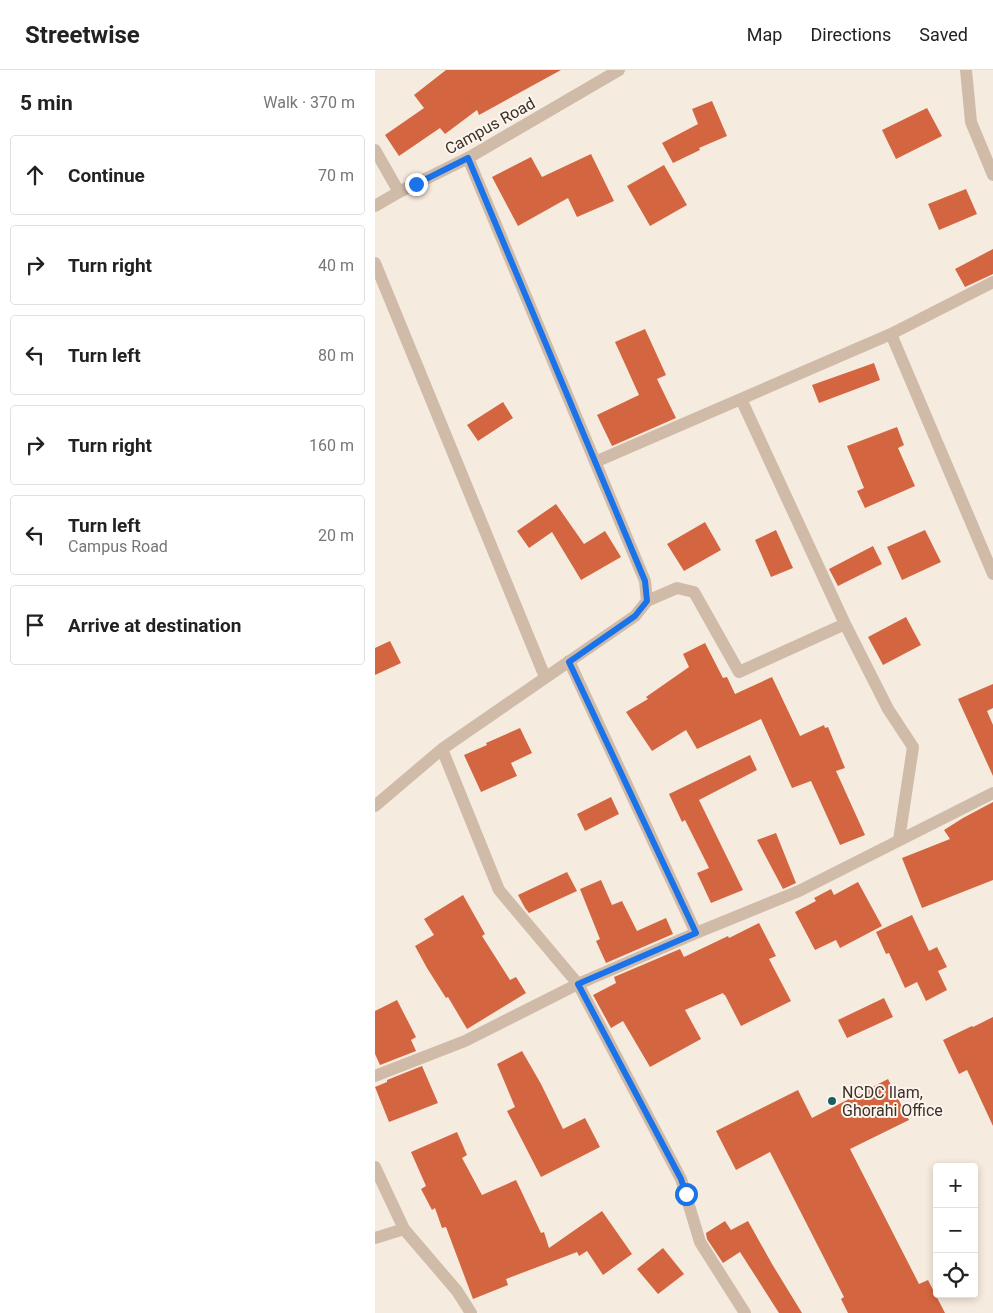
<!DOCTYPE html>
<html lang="en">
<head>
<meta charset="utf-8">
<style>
  :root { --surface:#fff; --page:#f6f6f6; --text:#222; --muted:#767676; --line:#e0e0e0 }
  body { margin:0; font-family:Roboto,sans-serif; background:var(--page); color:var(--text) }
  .controls { position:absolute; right:15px; bottom:15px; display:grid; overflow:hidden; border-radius:5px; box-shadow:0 2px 8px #0003 }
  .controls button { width:45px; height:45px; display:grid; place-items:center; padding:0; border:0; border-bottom:1px solid var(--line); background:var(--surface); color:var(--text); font:25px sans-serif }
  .stop { position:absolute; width:15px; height:15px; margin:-11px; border:4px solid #1a73e8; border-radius:50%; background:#fff }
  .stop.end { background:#1a73e8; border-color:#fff; box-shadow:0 1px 5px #0008 }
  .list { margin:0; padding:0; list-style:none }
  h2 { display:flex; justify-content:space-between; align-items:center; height:65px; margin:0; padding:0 20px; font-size:21px }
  h2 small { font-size:16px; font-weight:400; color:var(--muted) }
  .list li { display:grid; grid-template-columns:32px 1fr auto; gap:15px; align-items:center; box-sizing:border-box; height:80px; margin:0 10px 10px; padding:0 10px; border:1px solid var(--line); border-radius:5px }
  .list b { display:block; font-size:19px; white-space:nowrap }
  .list p { margin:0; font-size:16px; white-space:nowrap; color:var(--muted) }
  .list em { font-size:16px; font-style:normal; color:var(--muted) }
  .icon { flex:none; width:28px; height:28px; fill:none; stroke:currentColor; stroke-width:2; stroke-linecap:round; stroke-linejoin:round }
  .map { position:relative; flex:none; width:618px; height:1243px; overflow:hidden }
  header { display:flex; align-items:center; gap:30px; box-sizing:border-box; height:70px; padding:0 25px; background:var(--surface); border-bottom:1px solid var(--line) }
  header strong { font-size:24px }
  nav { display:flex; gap:28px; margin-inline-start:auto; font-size:18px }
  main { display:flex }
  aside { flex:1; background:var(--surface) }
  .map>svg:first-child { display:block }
  .building { fill:#d36640 }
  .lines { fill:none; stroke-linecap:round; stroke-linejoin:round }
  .minor { stroke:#d0bba9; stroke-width:12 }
  .tertiary { stroke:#d0bba9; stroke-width:12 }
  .route { stroke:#1a73e8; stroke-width:6 }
  .poi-dot { fill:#1a5d63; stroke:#fcf5ed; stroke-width:2 }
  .labels { text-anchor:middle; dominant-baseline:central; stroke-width:4; stroke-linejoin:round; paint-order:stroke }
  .street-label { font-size:16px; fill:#3c3029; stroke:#fcf5ed }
  .poi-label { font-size:16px; fill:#3c3029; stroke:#fcf5ed; text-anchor:start }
</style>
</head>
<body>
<header>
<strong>Streetwise</strong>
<nav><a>Map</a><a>Directions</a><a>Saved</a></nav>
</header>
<main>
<aside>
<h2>5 min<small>Walk · 370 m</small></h2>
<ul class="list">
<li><svg class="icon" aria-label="ahead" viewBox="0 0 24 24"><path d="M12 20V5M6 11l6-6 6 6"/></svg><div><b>Continue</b></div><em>70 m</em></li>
<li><svg class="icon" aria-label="right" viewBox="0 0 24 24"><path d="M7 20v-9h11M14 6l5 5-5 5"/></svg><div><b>Turn right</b></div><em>40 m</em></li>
<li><svg class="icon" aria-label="left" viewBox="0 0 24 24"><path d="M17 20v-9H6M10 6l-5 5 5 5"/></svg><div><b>Turn left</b></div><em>80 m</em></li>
<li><svg class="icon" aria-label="right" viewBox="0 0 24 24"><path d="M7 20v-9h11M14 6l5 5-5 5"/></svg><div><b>Turn right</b></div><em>160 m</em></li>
<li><svg class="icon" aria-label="left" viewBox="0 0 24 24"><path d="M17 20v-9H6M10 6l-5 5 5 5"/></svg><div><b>Turn left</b><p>Campus Road</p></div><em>20 m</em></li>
<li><svg class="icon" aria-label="arrive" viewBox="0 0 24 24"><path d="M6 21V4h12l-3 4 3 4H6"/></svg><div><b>Arrive at destination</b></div></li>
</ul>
</aside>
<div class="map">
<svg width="618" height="1243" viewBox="0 0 618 1243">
  <rect width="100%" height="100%" fill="#f6ebdf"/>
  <path class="building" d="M71,0H186L104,45L102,40L70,64L65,58L24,86L10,65L49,38L39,25Z
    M337,31L352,66L324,78L325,80L298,93L287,73L323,54L317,39Z
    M552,38L567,66L521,89L507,60Z
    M216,84L239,131L202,147L193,128L143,156L117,107L156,87L167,107Z
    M289,95L312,135L275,156L252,116Z
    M591,119L602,144L564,160L553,134Z
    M618,179V204L590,217L580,199Z
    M270,259L291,305L282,309L301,348L237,376L222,345L264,325L240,272Z
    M499,293L505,310L444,333L437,315Z
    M128,332L138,348L103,371L92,355Z
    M522,357L529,375L523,378L540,416L490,438L482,421L489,418L472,376Z
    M181,434L209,474L230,461L246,487L206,510L177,462L154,478L142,461Z
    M330,452L346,480L309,501L292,474Z
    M401,460L418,498L396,507L380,470Z
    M550,460L566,492L527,510L512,477Z
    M498,476L507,494L463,516L454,499Z
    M531,547L546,575L508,595L493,567Z
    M15,571L26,593L0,605V578Z
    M330,573L348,608L352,607L360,624L397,607L425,666L449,655L450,658L453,657L470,698L461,701L490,765L465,775L436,711L417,718L386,649L322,679L311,660L277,681L251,642L273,629L271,627L314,597L308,584Z
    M618,614V638L612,641L618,655V706L583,629Z
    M145,658L157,683L136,693L142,706L106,722L89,685L112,675L111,673Z
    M375,685L382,700L324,730L368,820L336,833L322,803L334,798L310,750L307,752L294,724Z
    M236,727L244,744L210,761L202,744Z
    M618,732V810L547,838L527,788L575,769L569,760L588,748Z
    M401,763L421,813L408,819L382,770Z
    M192,802L202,821L154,843L150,838L143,825Z
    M226,810L237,835L247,831L262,861L291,848L298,864L231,893L221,871L225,869L205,819Z
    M483,812L507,856L465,878L461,870L440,880L420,842L441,831L439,828L456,819L459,825Z
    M88,825L110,864L107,866L135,910L141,907L151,923L92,959L73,927L71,928L52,898L40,876L59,865L49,849Z
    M537,845L554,881L562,877L572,897L563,901L572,920L551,931L542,912L530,918L514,883L511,884L501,862Z
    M384,853L401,886L394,889L416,931L366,956L350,925H349L348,923L310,940L326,969L275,997L248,951L236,958L218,925L241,913L239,907L305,879L309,887L353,866L354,868Z
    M509,928L518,947L472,968L463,950Z
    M22,930L41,967L36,970L41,981L5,995L0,984V941Z
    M618,947V1056L592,1000L584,1004L568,970L597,956L598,957Z
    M147,981L166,1014L188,1059L210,1048L225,1077L166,1107L132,1041L140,1037L122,994Z
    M47,996L63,1033L14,1052L0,1017L12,1012V1010Z
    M513,1009L534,1050L475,1079L544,1214L553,1210L570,1243H473L466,1229L469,1227L395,1082L361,1100L341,1061L423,1020L437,1048Z
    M82,1062L92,1085L87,1088L107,1125L141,1110L166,1163L169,1162L174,1178L227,1141L257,1184L228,1205L212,1181L204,1186L202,1182L131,1209L133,1215L98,1229L71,1157L67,1158L60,1138L57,1140L46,1119L51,1116L36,1082Z
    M350,1151L356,1160L373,1151L397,1194L427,1243H404L365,1182L348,1193L332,1169L331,1163Z
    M288,1178L309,1204L283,1224L262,1199Z"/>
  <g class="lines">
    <path class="minor" d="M591,0L596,52L618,105
      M0,80L24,122
      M93,88L270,511L272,531L260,546L67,679L124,820L203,914L306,1109L325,1172L370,1243
      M0,193L170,607
      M516,264L618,504
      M366,329L470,554L513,639L538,677L524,770
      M220,392L516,264L618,212
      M272,531L302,518L319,522L364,602L470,554
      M194,591L321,863
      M0,736L67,679
      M0,1006L90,971L203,914L321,863L424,821L618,723
      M0,1097L29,1159L82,1221L96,1243
      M0,1168L29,1159"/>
    <path class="tertiary" d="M0,136L24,122L93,88L244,0"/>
  </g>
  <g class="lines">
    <path class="route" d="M41,114L93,88L270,511L272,531L260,546L194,592L321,863L203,914L306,1109L311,1124"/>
  </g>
  <circle class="poi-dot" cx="457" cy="1031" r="5"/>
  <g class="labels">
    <g class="street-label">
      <text transform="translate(115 56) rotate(-29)">Campus Road</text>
    </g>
    <g class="poi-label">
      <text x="467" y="1022">NCDC Ilam,<tspan x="467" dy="18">Ghorahi Office</tspan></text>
    </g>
  </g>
</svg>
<div class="controls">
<button>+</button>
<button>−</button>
<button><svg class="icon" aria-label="locate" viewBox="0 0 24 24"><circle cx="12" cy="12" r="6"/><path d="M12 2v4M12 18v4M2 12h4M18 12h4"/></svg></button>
</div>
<div class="stop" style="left:311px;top:1124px"></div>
<div class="stop end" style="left:41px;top:114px"></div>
</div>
</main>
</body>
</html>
